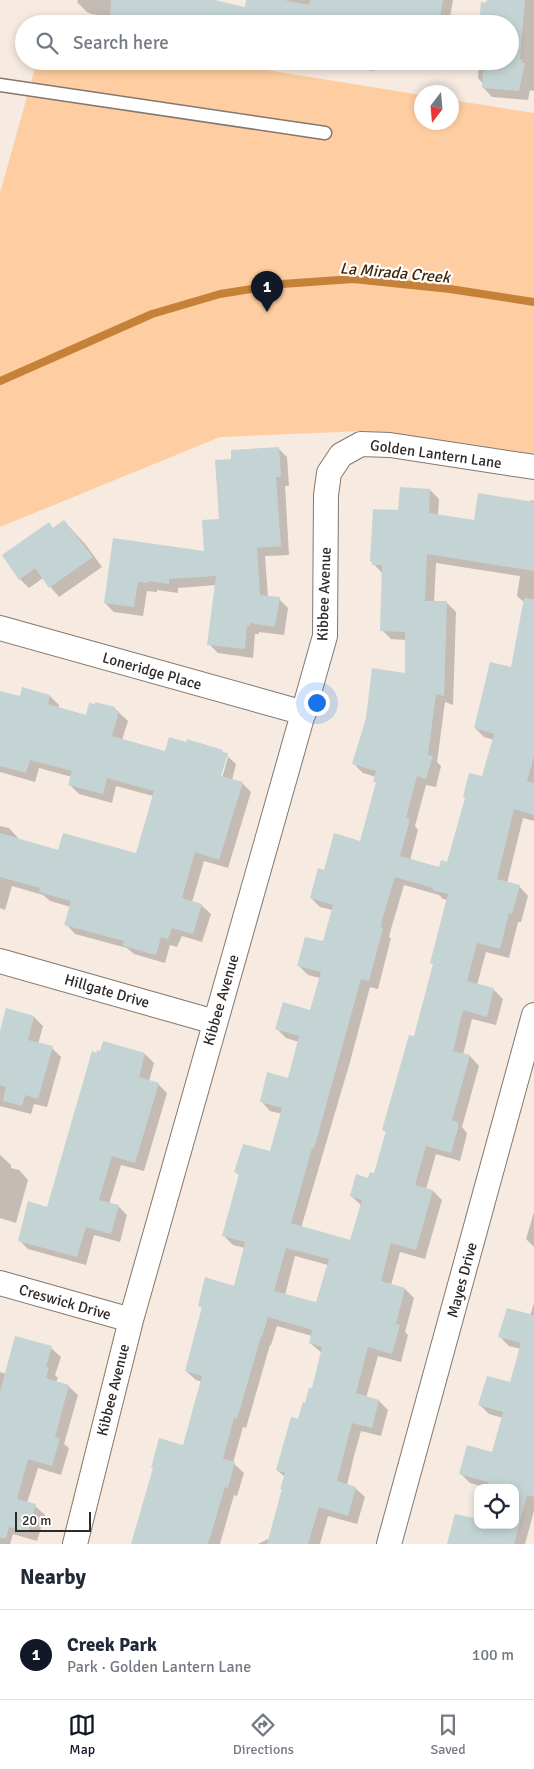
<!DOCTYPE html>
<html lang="en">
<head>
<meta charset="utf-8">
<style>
  :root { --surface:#fff; --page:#f2f2f3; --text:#1f2937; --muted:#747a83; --line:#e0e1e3; --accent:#111827 }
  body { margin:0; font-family:Signika,sans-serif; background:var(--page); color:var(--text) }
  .controls { position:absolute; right:15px; bottom:15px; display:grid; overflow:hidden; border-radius:10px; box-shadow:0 2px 8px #0003 }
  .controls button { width:45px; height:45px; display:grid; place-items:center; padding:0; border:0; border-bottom:1px solid var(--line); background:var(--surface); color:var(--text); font:25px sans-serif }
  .compass { position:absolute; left:414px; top:85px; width:45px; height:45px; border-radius:50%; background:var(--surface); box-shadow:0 2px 8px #0003; rotate:196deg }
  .scale { position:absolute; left:15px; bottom:12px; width:76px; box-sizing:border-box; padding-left:5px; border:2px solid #2f2a27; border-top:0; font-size:14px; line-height:18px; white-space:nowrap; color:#2f2a27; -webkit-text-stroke:4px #fff; paint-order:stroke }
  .you { position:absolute; left:316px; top:702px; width:18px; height:18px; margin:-12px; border:4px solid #fff; border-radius:50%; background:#1a73e8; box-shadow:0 0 0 8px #1a73e833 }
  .badge { display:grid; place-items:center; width:32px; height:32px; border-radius:50%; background:var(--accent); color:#fff; font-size:16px; font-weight:700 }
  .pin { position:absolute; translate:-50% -41px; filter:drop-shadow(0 1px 2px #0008) }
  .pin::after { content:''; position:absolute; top:26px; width:18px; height:15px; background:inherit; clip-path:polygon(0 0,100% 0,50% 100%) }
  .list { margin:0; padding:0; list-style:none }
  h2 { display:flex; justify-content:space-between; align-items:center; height:65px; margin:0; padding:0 20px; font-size:21px }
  h2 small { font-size:16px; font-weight:400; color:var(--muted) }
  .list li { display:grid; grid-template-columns:32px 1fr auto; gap:15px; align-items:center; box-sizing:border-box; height:90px; padding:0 20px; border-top:1px solid var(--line) }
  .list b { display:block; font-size:19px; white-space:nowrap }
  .list p { margin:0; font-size:16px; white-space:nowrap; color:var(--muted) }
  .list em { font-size:16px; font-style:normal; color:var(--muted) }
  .icon { flex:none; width:28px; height:28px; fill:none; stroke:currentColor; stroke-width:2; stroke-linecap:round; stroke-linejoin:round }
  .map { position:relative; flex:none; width:534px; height:1544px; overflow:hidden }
  .search { position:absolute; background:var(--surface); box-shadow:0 2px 8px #0003; left:15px; right:15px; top:15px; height:55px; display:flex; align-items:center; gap:12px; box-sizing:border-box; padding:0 18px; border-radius:28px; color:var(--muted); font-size:19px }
  .sheet { height:155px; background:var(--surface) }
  nav { display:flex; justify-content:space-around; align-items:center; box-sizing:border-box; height:70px; border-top:1px solid var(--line); background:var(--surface); font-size:14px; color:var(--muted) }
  nav a { display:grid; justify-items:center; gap:2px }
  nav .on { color:var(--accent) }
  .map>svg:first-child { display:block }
  .green { fill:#fecda1 }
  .shadow { fill:#0003; fill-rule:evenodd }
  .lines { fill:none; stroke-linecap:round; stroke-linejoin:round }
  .stream { stroke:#c68139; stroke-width:8 }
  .building { fill:#c4d4d4; fill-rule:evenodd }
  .service-casing { stroke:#82786f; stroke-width:15 }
  .minor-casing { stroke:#82786f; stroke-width:26 }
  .service { stroke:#fff; stroke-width:12 }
  .minor { stroke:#fff; stroke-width:24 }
  .labels { text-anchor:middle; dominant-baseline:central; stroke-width:4.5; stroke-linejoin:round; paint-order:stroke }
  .street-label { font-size:15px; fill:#2f2a27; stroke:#fff }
  .water-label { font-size:16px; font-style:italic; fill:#402405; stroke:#fff }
</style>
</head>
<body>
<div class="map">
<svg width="534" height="1544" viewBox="0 0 534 1544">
  <rect width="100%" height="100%" fill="#f6eae1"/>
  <path class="green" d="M37,61H210L421,95L422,122H452V100L534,113V457L363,431L220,437L0,527V193Z"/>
  <path class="shadow" d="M78,0H217L216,2L246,8L247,0H453L449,24H114L111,20V17L91,14L87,12L77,2Z
    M487,0H534V91L530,90L528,100L492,97L483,87V84L478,78L479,61H510V24L486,4Z
    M248,61H277L276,67Z
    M345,61H375L374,71L351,67Z
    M410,61H437V66Z
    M278,448L287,457L289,486H285L289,555L265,556L268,597L279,599L288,608L284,635L259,632V634H255L253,658L218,653L209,644L216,585L178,588V593L157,590V592L147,591L143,616L114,612L105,603L114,539L205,552L220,520L233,461Z
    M430,490L439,499L438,515L475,521L530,502L531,500L534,501V821L523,818L507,883L519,886L528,896L521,922H518L509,958L486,952L477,985L494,990L503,999L496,1025L472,1019L463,1055L470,1056L479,1066L462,1127L467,1133L466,1138L460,1161L436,1154L426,1189L433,1191L442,1200L425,1259L400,1252L391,1285L405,1289L414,1298L405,1332L408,1335L401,1362L378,1356L366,1398L379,1401L388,1410L381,1436L361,1431L354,1456L347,1485L355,1488L365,1497L357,1524L328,1516L320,1544H258L270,1538L283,1490L285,1477L277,1470L313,1390L322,1353L310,1343L312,1336L277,1326L271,1345H270L246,1428L243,1427L233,1463L244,1473L237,1496L234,1495L220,1544H133L154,1469L152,1467L184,1446L202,1382L196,1380L186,1371L203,1309L199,1305L235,1287L245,1248L233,1245L224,1236L240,1176L236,1172L270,1153L282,1114L270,1111L261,1101L288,1079L299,1042L286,1038L277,1029L311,1011L320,978L308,975L299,966L324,943L332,910L320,907L311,898L325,872L361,842L377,783L375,781L376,777L363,773L354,764L406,674V640L391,639L382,630V573L371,561L400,512ZM436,563L520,576L517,596L525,603L512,669L475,728L484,737L494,740L483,778L448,863L440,869L410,860L418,830L415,826L426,785L436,787L441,766L437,762L445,702L453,705L456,612L446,602H434ZM404,885L439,895L443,899L447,900L431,962L434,965L414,1037L384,1130L387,1133L375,1175L351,1196L361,1205L351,1241L301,1228L350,1062L370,987L378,989L391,938L389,937L391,929ZM295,1256L328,1265L317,1304L285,1295Z
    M64,521L86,545L102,567L59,597L43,578L29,588L20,579L49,524L54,529Z
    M0,692L21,697L50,696L59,705L58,708L87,716L114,708L128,721L122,740L166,752L222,751L236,764L232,780L242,783L251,792L228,868L204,861L192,902L201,905L211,914L202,942L182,936L177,947L170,945L165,963L134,954L127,948L75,934L66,924L71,907L50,901L43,895L12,886L5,910L0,908V826L9,828L18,838L17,839L59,852L137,855L153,796L116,786L112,803L79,794L70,785L72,777L39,768L35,782L0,772ZM226,757H228L221,782H219Z
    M7,1010L34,1017L43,1026L38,1044L52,1048L61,1057L47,1107L34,1104L31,1114L0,1106V1035Z
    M145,1054L154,1063L149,1081L158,1084L167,1093L144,1171L121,1165L109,1204L118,1206L127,1215L120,1242L94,1235L86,1265L28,1249L19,1240L48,1208Z
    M0,1155L11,1165V1168L19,1170L28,1180L16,1223L0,1218Z
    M534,1212V1247L526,1239Z
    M534,1303V1511L525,1544H448L478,1525H515V1488H488L470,1483L461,1474L493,1454L503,1418L489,1414L480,1405L511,1384L521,1349L509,1346L500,1337L530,1316Z
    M51,1348L61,1357L55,1375L58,1378L56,1382L68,1386L78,1395L64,1444L69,1448L61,1475L38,1468L27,1503L35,1506L45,1515L37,1541L13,1534L10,1544H0V1372L6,1374Z"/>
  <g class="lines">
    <path class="stream" d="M0,381L152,314L220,294L282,284L353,279L450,289L534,302"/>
  </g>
  <path class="building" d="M111,0H214L245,7L246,0H284L309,5L310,0H443L439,24H172V22L131,15L130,24H128L110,21Z
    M487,0H525L520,59H522V63H525L519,91L482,88L484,61H510V24H479L481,2L487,3Z
    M279,447L281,477H276L281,546L257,548L260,595L280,597L275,627L250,623V626H247L245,649L207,645L216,576L169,579V584L148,581V583L138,582L134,607L104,603L113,538L204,551L202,520L219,519L215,460L231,459V450Z
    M400,487L430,489L429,513L474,520L478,493L534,502V571L427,554L425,601H447L444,696L436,694L428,755L433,756L426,779L417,776L406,818L410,819L400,856L439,867L441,860L447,862L465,798L463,797L469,773L482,776L494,734L474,728L490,662L511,667L524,598L534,599V756L527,781L534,783V815L514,809L497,879L520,885L512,914L509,913L500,949L477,943L467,981L494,988L487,1017L463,1010L453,1051L470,1055L452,1120L458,1122V1128L451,1153L426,1146L415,1185L433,1190L416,1250L391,1243L381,1281L405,1288L396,1324L400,1325L392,1354L368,1347L356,1393L379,1400L372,1428L352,1423L346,1446L337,1481L356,1487L348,1516L319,1507L308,1544H267L282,1489H280L285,1473L276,1470L291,1417L298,1419L303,1402L305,1403L309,1388H312L322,1347L309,1343L312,1330L268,1317L262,1337H261L237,1419L234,1418L223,1459L235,1462L228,1488L225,1487L208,1544H131L153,1468H151L159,1438L183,1445L202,1376L185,1371L202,1307L198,1306L205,1277L234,1286L245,1242L222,1236L239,1174L234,1172L243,1144L270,1151L282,1108L260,1102L267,1072L288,1078L299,1036L275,1029L283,1002L310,1010L321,972L297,966L305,937L323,941L333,905L310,898L318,868L324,870L334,833L360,841L376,782H373L376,771L352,764L366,718L372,668L405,673V632L380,631L382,565H372V562H370L373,509L398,510ZM395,877L433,888L432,890L448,894L430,963L433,964L414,1036L409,1035L382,1130L386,1131L374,1173L370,1172L368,1178L356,1174L350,1196L362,1200L350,1240L291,1223L312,1148L314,1149L361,979L369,981L383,928H381L382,920ZM286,1248L329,1259L316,1302L274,1291Z
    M64,520L93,557L49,588L35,568L19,580L2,555L49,522L53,528Z
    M22,687L50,695L48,704L86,715L89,703L95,704V702L115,707L114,710L119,711L112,736L165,751L169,737L186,742L187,739L223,750L222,752L228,753L221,776L243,782L219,860L195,852L182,898L202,904L193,934L172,928L168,939L161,937L156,955L123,946L124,941L64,925L71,901L39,892L40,888L0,877V833L58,850L63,833L136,853L154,791L107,778L103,794L68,785L72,771L30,760L26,773L0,766V691L20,696Z
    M6,1008L34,1016L28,1040L53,1046L38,1099L25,1095L22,1106L3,1101L6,1087L0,1085V1031Z
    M103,1041L145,1053L139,1077L159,1083L135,1163L112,1156L99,1200L119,1205L111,1234L86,1227L77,1257L18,1241L28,1201L47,1207L92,1051L96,1053L97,1050L100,1051Z
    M507,1308L534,1315V1497L527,1495L514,1544H447L455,1514L478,1519V1525H515V1488H487L488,1482L459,1474L467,1445L492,1452L503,1412L478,1405L487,1376L510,1382L521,1343L498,1337Z
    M15,1336L52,1346L46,1367H49L46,1378L69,1385L55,1437L60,1438L52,1466L28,1459L17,1499L36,1504L28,1532L9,1527L6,1538H0V1392Z"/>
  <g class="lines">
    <g class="service-casing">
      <path id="service" d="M0,85L325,133"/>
    </g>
    <g class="minor-casing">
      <path id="minor" d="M0,628L304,713
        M0,961L215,1022
        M0,1283L131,1320
        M75,1544L131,1320L325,636L326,495L329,473L341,455L361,444L390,445L534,467
        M389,1544L534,1015"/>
    </g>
    <use href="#service" class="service"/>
    <use href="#minor" class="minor"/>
  </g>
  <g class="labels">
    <g class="street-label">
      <text transform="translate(436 454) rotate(8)">Golden Lantern Lane</text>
      <text transform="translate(324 594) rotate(-88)">Kibbee Avenue</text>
      <text transform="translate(152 671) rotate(16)">Loneridge Place</text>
      <text transform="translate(107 991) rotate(16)">Hillgate Drive</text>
      <text transform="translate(221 1000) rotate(-74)">Kibbee Avenue</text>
      <text transform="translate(462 1280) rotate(-75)">Mayes Drive</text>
      <text transform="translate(65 1302) rotate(16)">Creswick Drive</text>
      <text transform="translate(113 1390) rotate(-76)">Kibbee Avenue</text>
    </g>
    <g class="water-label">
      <text transform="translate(395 273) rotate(5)">La Mirada Creek</text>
    </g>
  </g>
</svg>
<div class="controls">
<button><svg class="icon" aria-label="locate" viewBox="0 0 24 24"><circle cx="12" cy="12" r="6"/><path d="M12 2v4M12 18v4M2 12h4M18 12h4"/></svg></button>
</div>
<svg class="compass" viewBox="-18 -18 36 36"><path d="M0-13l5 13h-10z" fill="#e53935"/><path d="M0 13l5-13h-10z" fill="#747a83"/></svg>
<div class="scale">20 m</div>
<div class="you"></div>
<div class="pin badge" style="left:267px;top:312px">1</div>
<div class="search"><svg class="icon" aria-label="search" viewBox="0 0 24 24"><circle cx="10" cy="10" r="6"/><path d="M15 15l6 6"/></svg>Search here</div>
</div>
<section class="sheet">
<h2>Nearby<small></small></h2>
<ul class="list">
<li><span class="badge">1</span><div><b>Creek Park</b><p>Park · Golden Lantern Lane</p></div><em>100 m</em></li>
</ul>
</section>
<nav>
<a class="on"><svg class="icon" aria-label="map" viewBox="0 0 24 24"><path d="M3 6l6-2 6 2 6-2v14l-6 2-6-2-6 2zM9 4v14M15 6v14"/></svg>Map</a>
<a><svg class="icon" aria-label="directions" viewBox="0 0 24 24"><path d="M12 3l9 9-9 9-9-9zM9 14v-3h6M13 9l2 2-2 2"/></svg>Directions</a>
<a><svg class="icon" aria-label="saved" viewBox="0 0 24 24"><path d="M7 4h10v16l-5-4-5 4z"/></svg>Saved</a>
</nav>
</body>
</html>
